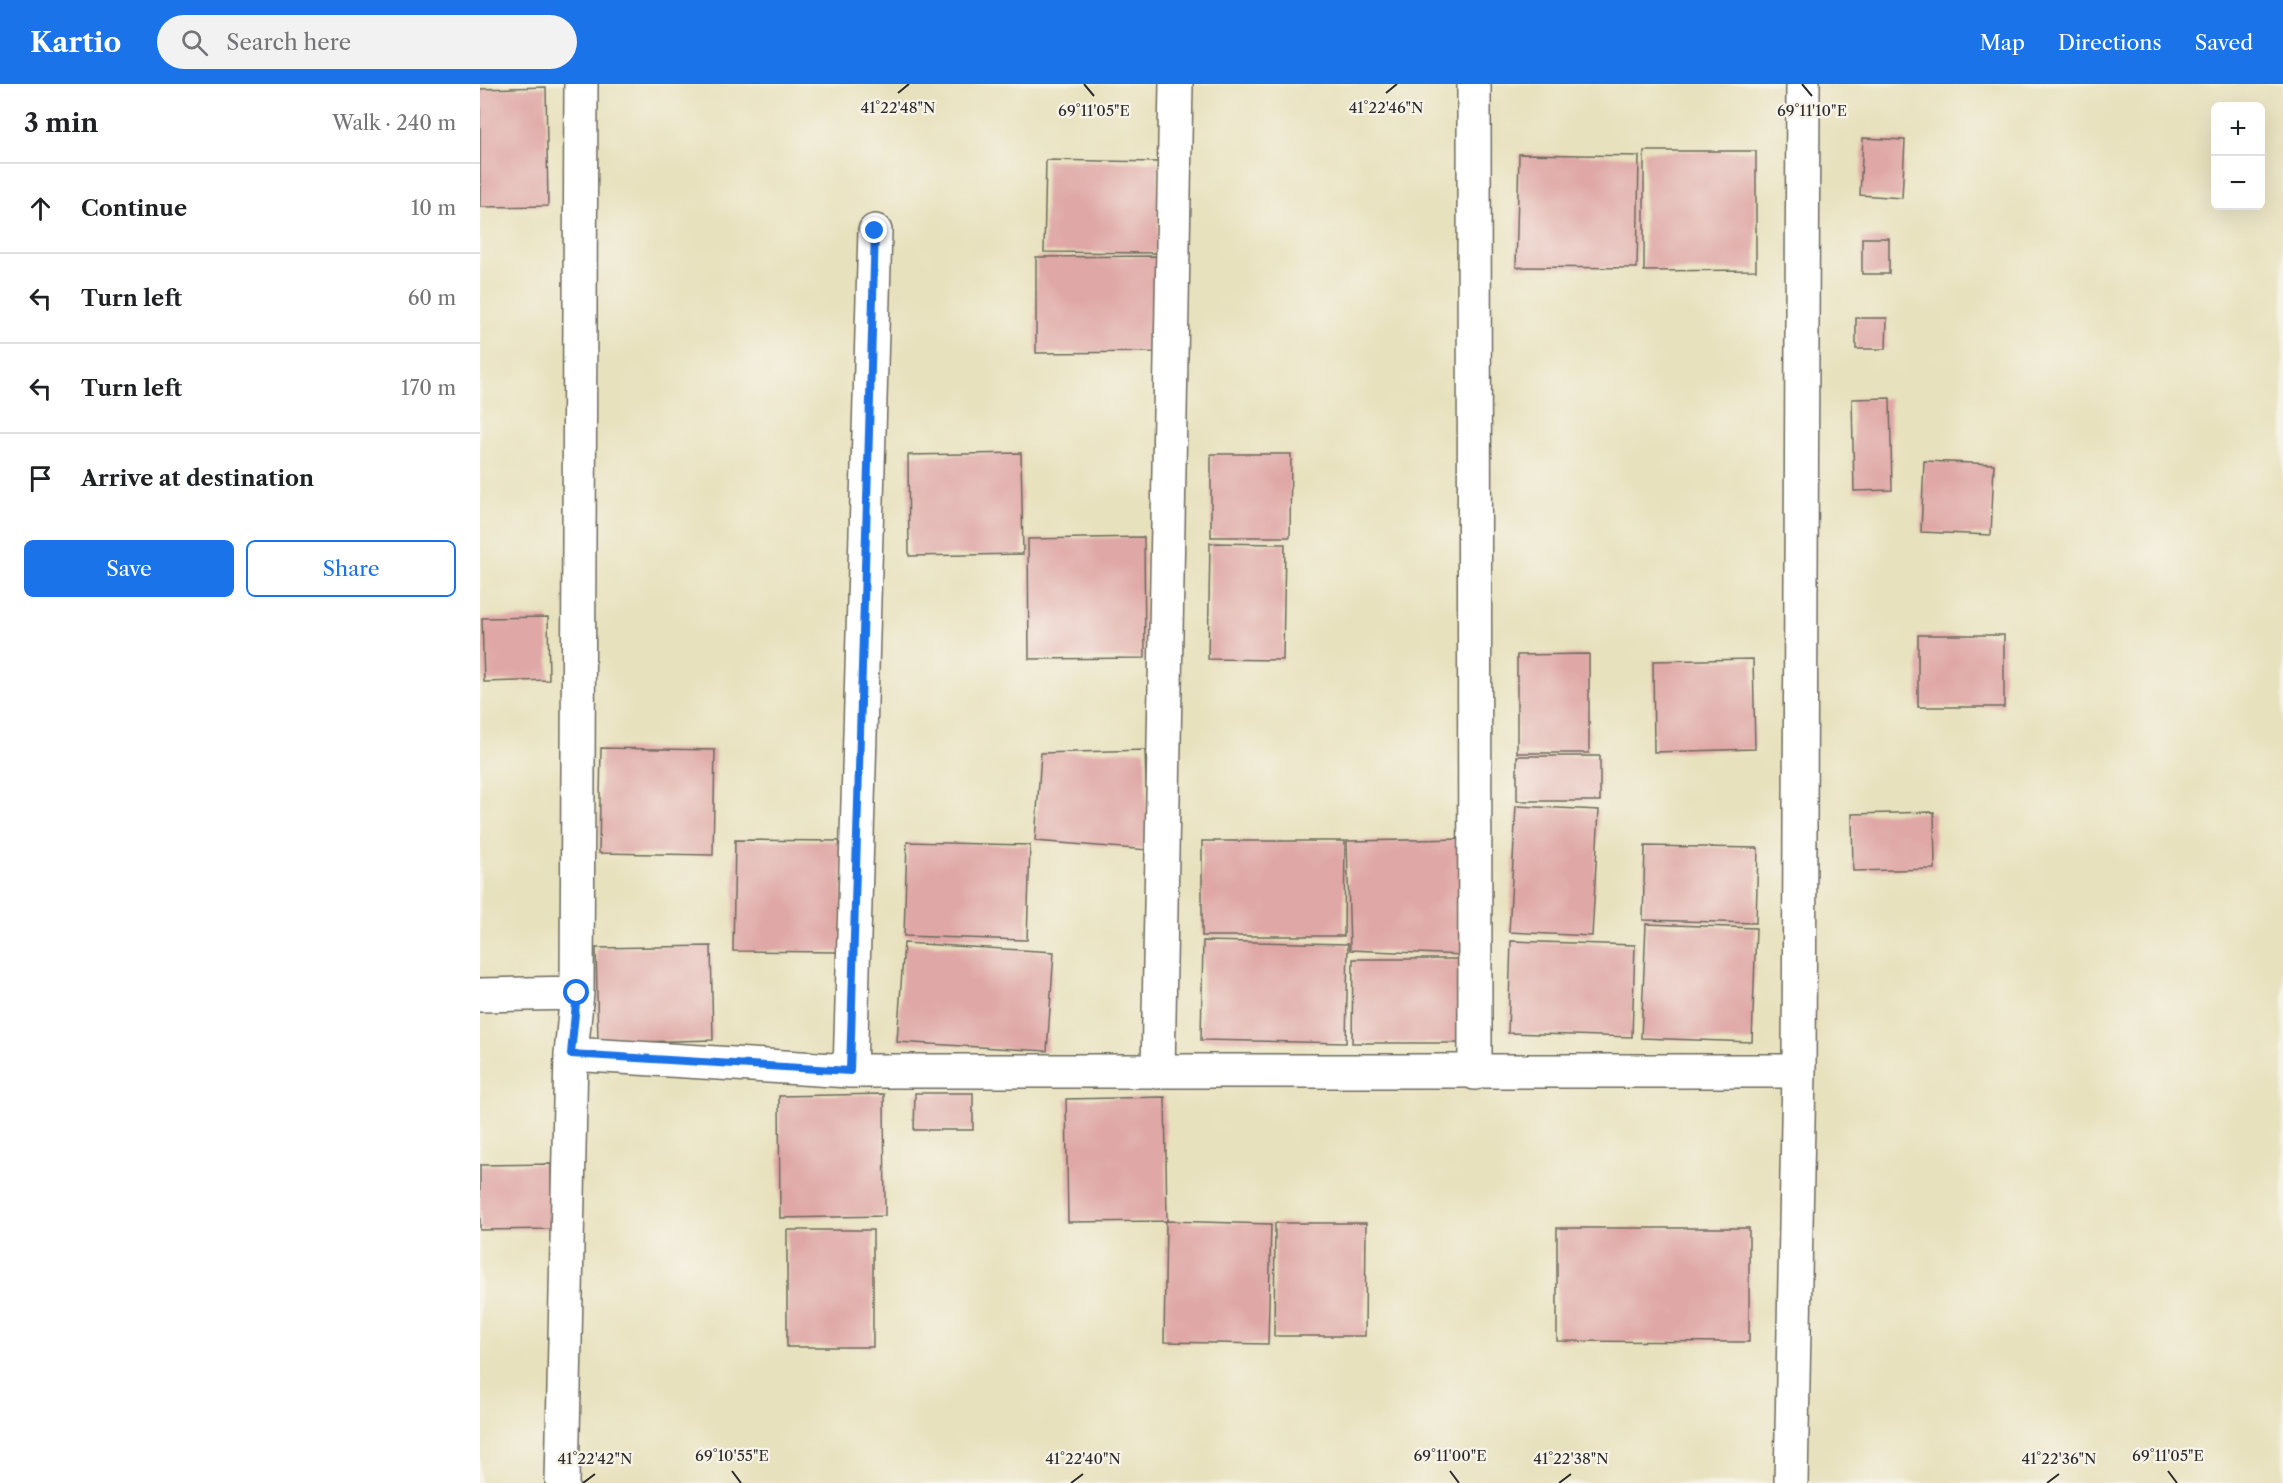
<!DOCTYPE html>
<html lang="en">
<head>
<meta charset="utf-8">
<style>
  :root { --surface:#fff; --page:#f2f2f2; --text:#202124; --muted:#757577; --line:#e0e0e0; --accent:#1a73e8 }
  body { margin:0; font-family:"Libre Caslon Text",serif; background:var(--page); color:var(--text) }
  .controls { position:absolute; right:18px; top:18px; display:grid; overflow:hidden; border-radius:9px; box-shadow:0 6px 24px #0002 }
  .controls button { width:54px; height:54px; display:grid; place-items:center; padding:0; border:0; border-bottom:2px solid var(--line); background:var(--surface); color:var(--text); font:30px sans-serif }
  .stop { position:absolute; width:18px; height:18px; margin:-14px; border:4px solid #1a73e8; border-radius:50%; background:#fff }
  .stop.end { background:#1a73e8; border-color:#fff; box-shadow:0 2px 6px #0008 }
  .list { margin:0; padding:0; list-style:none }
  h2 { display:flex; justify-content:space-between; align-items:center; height:78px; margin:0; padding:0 24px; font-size:26px }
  h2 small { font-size:20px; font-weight:400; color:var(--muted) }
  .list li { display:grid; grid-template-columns:39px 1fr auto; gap:18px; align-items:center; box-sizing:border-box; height:90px; padding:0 24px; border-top:2px solid var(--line) }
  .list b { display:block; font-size:22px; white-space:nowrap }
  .list em { font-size:20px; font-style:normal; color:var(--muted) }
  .actions { display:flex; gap:12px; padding:18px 24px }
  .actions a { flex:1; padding:14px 0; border:2px solid var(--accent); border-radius:9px; text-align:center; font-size:21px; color:var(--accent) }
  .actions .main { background:var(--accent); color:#fff }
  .icon { flex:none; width:33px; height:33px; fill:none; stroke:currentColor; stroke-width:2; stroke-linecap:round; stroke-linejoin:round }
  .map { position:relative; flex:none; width:1803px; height:1399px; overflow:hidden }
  header { display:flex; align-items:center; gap:36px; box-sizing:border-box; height:84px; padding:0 30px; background:var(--accent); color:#fff }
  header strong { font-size:28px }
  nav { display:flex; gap:33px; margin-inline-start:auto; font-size:21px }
  .search { width:420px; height:54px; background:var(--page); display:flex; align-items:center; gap:15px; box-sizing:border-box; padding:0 21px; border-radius:33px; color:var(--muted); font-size:22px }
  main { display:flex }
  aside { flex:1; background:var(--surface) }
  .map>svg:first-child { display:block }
  .building { fill:#dfa7a6 }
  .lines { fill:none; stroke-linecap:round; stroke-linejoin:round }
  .minor-casing { stroke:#6d6b5e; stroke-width:36 }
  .minor { stroke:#fff; stroke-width:33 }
  .route { stroke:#1a73e8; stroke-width:8 }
  .ticks { fill:none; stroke:#2b2b2b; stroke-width:2 }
  .ticks-label { font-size:15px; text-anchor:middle; fill:#2b2b2b; stroke:#f7f3e8; stroke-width:4.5; stroke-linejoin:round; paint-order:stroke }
</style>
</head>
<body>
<header>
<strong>Kartio</strong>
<div class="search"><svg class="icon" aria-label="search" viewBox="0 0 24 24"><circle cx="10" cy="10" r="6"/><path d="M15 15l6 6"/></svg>Search here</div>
<nav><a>Map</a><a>Directions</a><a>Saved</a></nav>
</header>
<main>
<aside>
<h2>3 min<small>Walk · 240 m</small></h2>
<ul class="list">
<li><svg class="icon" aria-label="ahead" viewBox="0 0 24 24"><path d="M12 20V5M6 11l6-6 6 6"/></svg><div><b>Continue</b></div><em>10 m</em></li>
<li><svg class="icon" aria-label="left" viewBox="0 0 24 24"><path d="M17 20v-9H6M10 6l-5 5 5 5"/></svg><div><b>Turn left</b></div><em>60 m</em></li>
<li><svg class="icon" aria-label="left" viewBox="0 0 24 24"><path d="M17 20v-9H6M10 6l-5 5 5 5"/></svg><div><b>Turn left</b></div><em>170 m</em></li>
<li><svg class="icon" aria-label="arrive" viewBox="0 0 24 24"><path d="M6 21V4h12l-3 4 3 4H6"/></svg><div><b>Arrive at destination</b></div></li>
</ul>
<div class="actions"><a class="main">Save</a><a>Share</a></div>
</aside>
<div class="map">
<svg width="1803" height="1399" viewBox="0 0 1803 1399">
  <rect width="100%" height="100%" fill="#f7f3e8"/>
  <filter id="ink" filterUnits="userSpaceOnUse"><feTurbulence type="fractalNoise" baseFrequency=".0167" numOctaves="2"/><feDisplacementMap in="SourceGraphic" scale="12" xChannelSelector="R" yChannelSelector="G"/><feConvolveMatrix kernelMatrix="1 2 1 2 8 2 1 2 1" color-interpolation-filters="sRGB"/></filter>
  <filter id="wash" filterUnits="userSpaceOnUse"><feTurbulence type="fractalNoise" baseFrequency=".008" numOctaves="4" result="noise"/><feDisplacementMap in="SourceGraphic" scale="24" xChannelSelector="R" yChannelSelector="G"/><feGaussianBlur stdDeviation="1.35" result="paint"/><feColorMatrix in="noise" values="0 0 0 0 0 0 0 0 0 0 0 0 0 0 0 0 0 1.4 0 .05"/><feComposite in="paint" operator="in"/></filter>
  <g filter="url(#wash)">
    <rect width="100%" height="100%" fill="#e8e1bd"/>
    <g id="blocks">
      <path class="building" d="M66,3L68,122L0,123V5Z
        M1383,54L1425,56L1422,114L1380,111Z
        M1164,67H1276V186L1164,187Z
        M1039,70L1159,72L1157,184L1036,183Z
        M566,76L679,78L678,169L564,168Z
        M1382,154H1409V190H1382Z
        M679,172V268L556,269V173Z
        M1376,234H1407L1406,265H1376Z
        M1410,314L1412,406L1374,407L1372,315Z
        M541,369L543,470L429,472L428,371Z
        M731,370H811L810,453H731Z
        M1444,377L1514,380L1511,451L1441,448Z
        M664,453L665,574L549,575L548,455Z
        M730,459L805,460L803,576L728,575Z
        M68,533L69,596L4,598L2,534Z
        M1438,551H1524V623H1438Z
        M1109,570V669H1037V571Z
        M1273,575L1275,665L1174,668L1173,577Z
        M121,664L235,666L233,771L119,769Z
        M665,666L668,766L555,757L561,669Z
        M1037,672H1120V717H1037Z
        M1036,722L1119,726L1112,852L1029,848Z
        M1454,728L1455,785L1373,787L1372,730Z
        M988,755L983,871L870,866L867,757Z
        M255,756L363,757L362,868L253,867Z
        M722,757H865L864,852H722Z
        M427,758L550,761L547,856L424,852Z
        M1165,762L1278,764L1276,839L1163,836Z
        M1166,840L1276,844L1272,958L1161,954Z
        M723,857L868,860L866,959L721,956Z
        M1031,857L1155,861L1152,953L1028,949Z
        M424,859L574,868L567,967L417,958Z
        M231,862L233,956L118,959L116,864Z
        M873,875H984V959H872Z
        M435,1009H493V1046H434Z
        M404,1010L405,1132L300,1134L299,1012Z
        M685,1013L687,1137L588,1138L586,1015Z
        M71,1080L72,1145L0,1146V1081Z
        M686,1137L791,1140L788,1260L684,1258Z
        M795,1139H886L885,1252H794Z
        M1077,1144H1269V1258L1077,1257Z
        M307,1146H393V1263H307Z"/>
    </g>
  </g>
  <g filter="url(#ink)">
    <use href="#blocks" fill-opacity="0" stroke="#6d6b5e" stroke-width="1.5"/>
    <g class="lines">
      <g class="minor-casing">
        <path id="minor" d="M994,0L995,989
          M0,911L97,909
          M91,970L370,987H1319
          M370,987L395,147
          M678,988L696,0
          M82,1399L91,970L97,909L101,0
          M1311,1399L1319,987L1323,0"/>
      </g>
      <use href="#minor" class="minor"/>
    </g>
  </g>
  <g class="lines" filter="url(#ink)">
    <path class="route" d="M97,909L91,970L370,987L395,147"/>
  </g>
  <path class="ticks" d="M604,0L614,12M1322,0L1332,12M418,9L429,0M906,9L917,0M252,1387L261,1399M970,1387L979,1399M1688,1387L1697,1399M103,1399L115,1390M591,1399L603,1390M1079,1399L1091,1390M1567,1399L1579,1390"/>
  <g class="ticks-label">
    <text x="418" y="29">41°22'48"N</text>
    <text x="906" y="29">41°22'46"N</text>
    <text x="614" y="32">69°11'05"E</text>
    <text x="1332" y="32">69°11'10"E</text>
    <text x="252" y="1377">69°10'55"E</text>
    <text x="970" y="1377">69°11'00"E</text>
    <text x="1688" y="1377">69°11'05"E</text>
    <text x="115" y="1380">41°22'42"N</text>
    <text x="603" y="1380">41°22'40"N</text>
    <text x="1091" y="1380">41°22'38"N</text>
    <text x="1579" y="1380">41°22'36"N</text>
  </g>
</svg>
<div class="controls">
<button>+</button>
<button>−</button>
</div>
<div class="stop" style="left:97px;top:909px"></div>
<div class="stop end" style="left:395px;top:147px"></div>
</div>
</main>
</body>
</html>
